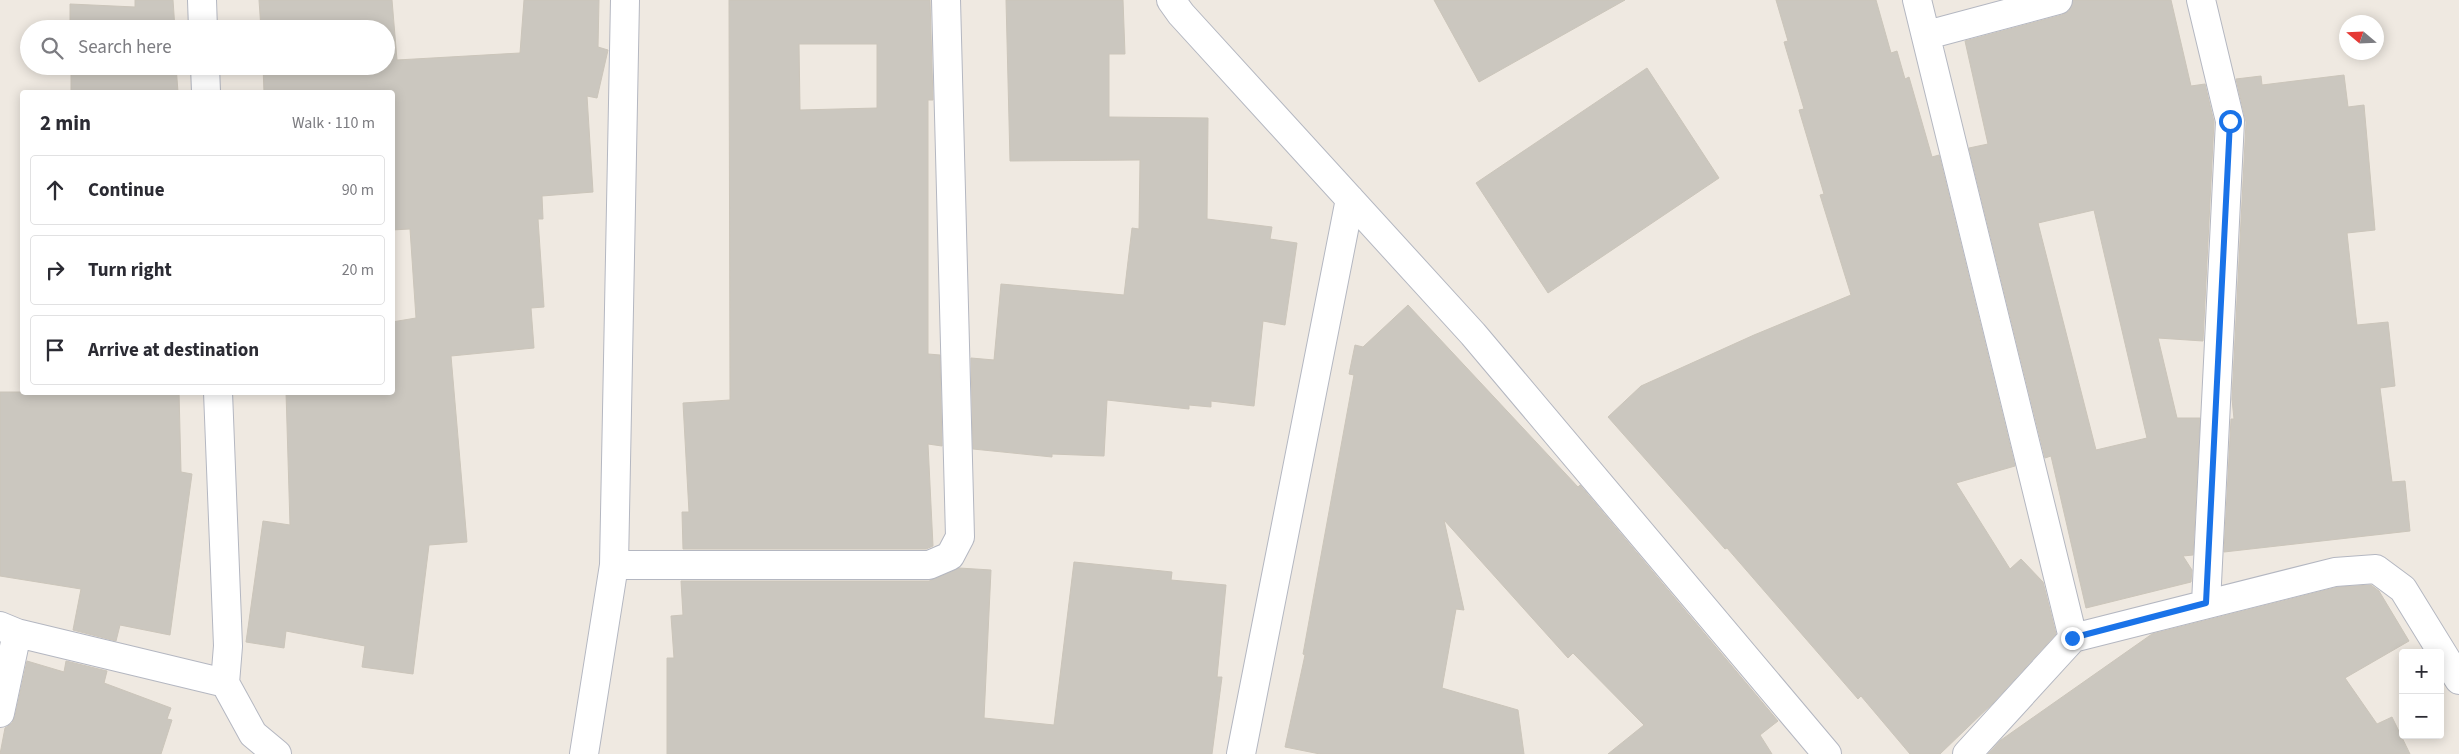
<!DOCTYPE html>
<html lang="en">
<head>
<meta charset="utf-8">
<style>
  :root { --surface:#fff; --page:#f2f2f3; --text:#2b2b33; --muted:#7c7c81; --line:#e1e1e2 }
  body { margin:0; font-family:"Source Sans 3",sans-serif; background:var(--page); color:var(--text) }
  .controls { position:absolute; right:15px; bottom:15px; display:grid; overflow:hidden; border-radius:5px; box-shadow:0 2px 12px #0003 }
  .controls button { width:45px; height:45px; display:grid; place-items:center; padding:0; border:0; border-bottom:1px solid var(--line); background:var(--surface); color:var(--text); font:25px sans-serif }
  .compass { position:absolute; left:2339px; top:15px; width:45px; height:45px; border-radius:50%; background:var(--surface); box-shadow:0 2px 12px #0003; rotate:289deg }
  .stop { position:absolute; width:15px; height:15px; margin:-11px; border:4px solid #1a73e8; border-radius:50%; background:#fff }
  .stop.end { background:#1a73e8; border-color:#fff; box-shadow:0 1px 5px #0008 }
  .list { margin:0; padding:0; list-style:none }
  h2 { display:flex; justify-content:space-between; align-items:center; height:65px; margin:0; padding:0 20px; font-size:21px }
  h2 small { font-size:16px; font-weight:400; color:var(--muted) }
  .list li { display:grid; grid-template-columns:32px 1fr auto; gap:15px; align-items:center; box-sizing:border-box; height:70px; margin:0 10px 10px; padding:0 10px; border:1px solid var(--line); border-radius:5px }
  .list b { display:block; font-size:19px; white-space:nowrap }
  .list em { font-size:16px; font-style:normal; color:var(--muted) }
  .icon { flex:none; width:28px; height:28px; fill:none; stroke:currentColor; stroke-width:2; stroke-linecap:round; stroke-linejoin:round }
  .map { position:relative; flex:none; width:2459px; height:754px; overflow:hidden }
  .search { position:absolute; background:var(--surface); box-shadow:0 2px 12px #0003; left:20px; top:20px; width:375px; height:55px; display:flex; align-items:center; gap:12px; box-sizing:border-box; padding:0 18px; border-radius:28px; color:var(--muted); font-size:19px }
  .panel { position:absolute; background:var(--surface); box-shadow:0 2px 12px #0003; left:20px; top:90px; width:375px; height:305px; border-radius:5px }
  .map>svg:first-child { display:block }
  .building { fill:#cbc7bf; stroke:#cbc5ba; fill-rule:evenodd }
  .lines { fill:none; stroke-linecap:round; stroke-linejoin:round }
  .street-casing { stroke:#b4b7c1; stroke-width:30 }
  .street { stroke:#fff; stroke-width:28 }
  .route { stroke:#1a73e8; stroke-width:6 }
</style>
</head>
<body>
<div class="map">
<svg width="2459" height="754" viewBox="0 0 2459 754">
  <rect width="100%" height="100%" fill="#efe9e1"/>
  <path class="building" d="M135,0H173L175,29H70V4L135,7Z
    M259,0H392L397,60L520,53L524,0H599L598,47L608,50L597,98L587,96L593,192L542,196L543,219H538L544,307L531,308L534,348L451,356L467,542L429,545L413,674L362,667L365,646L286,631L284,648L246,642L263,521L290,525L286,392H392V322L416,318L410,229L392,230V92H264L263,66H386V29H261Z
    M729,0H930L933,100H928V354L940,355L942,446L928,444L933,546L926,549H683L682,512H689L683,403L730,400ZM799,44H877V108L800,110Z
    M1006,0H1123L1125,54H1109V117L1208,118L1207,219L1272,227L1270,239L1297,243L1285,325L1263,321L1254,406L1211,401V407L1189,405V409L1107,400L1104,456L1052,454V457L973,449L971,358L994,360L1001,284L1124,295L1132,228L1139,229L1140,160L1010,161Z
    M1434,0H1625L1479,82Z
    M1776,0H1876L1891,53L1897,51L1905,79L1909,77L1932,157L1939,155L2015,466L1956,483L2010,569L2021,559L2043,582L2056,634L1993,703L1940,754H1910L1861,696L1858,699L1727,548L1725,549L1608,417L1641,386L1754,335L1851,295L1820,195L1824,194L1799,110L1804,109L1784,42L1788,41Z
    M2073,0H2171L2191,86L2205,84L2214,122L2203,341L2158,338L2177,418H2200L2193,555L2183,556L2192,570L2191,582L2086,608L2051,456L2045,458L1969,148L1988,144L1965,41L2062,15L2069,11ZM2094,210L2147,438L2096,450L2038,223Z
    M71,66H176L178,92H71Z
    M1647,68L1719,178L1548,293L1476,183Z
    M2344,75L2348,107L2364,105L2375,230L2347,233L2356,317L2357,325L2388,322L2395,386L2380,388L2392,482L2405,481L2410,531L2224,552L2231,419H2234L2232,399L2246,122L2236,79L2261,76L2262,85Z
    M1408,305L1578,487L1580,485L1778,721L1760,735L1772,754H1608L1644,725L1573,653L1568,658L1444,520L1464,610L1456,609L1442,688L1518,710L1524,754H1320L1285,747L1305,655L1303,654L1354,375L1349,374L1355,345L1363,347Z
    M0,392H179L181,472L192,474L170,635L120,625L116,641L73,630L81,589L0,576Z
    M1074,562L1172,572L1171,580L1226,585L1217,677H1222L1212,754H667V658H674L671,616L683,615L681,581H929L959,568L991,570L984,718L1054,725Z
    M2371,585L2379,591L2409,641L2345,678L2377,724L2392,717L2410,754H1988L2001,740L2152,634L2338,587Z
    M27,661L64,672L66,661L107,671L104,683L171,708L167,719L172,720L161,754H0L5,728L12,723L15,716Z"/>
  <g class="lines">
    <g class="street-casing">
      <path id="street" d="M202,0L203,29
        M1171,0L1181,14L1473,334L1827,754
        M1917,0L2073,638
        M2201,0L2230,121L2206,603
        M1927,35L2058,0
        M205,66L206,92
        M218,392L228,646L225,683L253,734L277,754
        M614,565H929L950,556L960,537L946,0
        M0,626L17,633L225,683
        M0,713L17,633
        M584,754L614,565L625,0
        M1241,754L1350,199
        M1967,754L2073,638L2335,572L2376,569L2403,589L2459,680"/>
    </g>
    <use href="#street" class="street"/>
  </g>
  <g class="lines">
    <path class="route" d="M2072,638L2206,603L2230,121"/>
  </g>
</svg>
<div class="controls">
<button>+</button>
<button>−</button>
</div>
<svg class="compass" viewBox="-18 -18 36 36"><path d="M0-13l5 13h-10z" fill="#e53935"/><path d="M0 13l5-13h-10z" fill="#7c7c81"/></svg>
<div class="stop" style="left:2230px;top:121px"></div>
<div class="stop end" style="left:2072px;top:638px"></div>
<div class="search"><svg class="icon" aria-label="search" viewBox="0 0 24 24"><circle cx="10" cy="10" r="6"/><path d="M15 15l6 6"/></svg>Search here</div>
<section class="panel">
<h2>2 min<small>Walk · 110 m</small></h2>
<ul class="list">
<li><svg class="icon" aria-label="ahead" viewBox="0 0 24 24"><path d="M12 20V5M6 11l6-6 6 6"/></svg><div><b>Continue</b></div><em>90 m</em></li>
<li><svg class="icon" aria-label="right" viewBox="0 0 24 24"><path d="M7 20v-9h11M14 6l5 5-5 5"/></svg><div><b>Turn right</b></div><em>20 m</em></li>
<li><svg class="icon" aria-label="arrive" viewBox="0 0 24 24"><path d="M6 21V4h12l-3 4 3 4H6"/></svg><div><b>Arrive at destination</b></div></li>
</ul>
</section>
</div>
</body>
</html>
